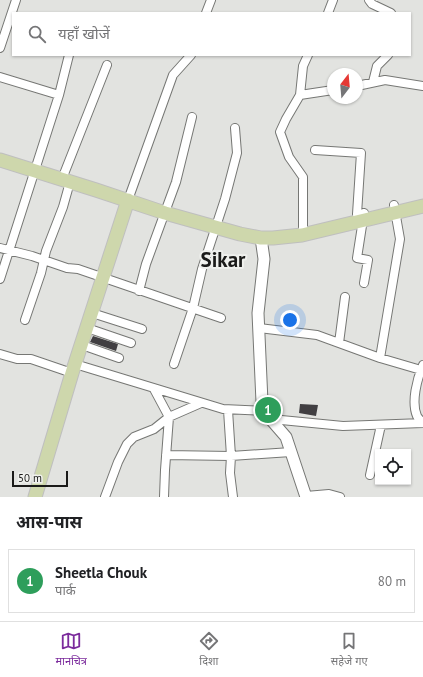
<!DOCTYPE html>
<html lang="hi">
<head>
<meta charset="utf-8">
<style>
  :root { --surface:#fff; --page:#f6f6f6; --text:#202124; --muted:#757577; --line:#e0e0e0; --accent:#7b2b9c }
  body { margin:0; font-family:"PT Sans","Noto Sans Devanagari",sans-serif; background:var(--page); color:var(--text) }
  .controls { position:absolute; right:12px; bottom:12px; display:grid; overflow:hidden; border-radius:0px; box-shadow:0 1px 3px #0004 }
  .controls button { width:36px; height:36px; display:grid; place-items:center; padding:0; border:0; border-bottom:1px solid var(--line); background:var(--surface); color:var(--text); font:20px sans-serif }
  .compass { position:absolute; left:327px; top:68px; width:36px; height:36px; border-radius:50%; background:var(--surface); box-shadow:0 1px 3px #0004; rotate:16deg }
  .scale { position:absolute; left:12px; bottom:10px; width:56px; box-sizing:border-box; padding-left:4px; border:2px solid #1a1a19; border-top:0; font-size:11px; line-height:14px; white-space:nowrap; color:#1a1a19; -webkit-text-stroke:3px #eff0ed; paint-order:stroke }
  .you { position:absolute; left:290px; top:320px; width:14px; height:14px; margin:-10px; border:3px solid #fff; border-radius:50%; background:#1a73e8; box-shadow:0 0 0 6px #1a73e833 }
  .badge { display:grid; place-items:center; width:26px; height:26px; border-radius:50%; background:var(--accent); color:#fff; font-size:13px; font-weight:700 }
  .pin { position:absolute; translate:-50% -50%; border:2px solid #fff; box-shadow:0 1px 4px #0006 }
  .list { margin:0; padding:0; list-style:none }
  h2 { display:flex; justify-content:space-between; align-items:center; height:52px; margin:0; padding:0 16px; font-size:17px }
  h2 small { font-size:13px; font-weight:400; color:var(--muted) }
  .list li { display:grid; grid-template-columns:26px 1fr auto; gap:12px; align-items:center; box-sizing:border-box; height:64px; margin:0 8px 8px; padding:0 8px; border:1px solid var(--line); border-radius:0px }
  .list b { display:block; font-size:15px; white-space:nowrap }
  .list p { margin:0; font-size:13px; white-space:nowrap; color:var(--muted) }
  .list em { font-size:13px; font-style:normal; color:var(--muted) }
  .icon { flex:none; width:22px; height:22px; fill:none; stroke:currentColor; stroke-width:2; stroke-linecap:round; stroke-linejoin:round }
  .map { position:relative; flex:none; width:423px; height:497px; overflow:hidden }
  .search { position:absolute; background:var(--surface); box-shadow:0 1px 3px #0004; left:12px; right:12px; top:12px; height:44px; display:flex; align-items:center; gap:10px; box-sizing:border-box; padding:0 14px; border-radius:0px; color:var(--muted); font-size:15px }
  .sheet { height:124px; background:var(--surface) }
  nav { display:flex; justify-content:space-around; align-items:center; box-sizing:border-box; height:56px; border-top:1px solid var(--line); background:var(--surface); font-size:11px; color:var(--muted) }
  nav a { display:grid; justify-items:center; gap:2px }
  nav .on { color:var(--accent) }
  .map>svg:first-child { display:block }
  .building { fill:#413f42 }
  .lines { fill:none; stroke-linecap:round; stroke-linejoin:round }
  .street-casing { stroke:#767774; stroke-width:10 }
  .secondary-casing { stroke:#767774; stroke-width:13 }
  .primary-casing { stroke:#bfbfbf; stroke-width:15 }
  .street { stroke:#fff; stroke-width:8 }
  .secondary { stroke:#fff; stroke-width:11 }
  .primary { stroke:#ced7ac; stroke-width:13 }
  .labels { text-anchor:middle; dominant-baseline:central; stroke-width:4; stroke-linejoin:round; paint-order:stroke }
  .town-label { font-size:21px; font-weight:bold; fill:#1a1a19; stroke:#eff0ed }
</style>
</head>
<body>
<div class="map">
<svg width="423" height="497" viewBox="0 0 423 497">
  <rect width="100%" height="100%" fill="#e2e3e0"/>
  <path class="building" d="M93,336L118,344L116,351L90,342Z
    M300,404L318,405L316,416L299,413Z"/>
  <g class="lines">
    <g class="street-casing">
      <path id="street" d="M369,0L372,4L391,13
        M206,13L211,0
        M328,13L333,0
        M0,48L16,0
        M0,77L59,95
        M373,82L377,66L388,55
        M357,86L385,80L423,86
        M300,95L333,90
        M315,150L361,153L357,214
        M62,179L107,65
        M128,200L173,75L191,55
        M364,213L357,258L368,260L364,283
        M303,229V177L289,157L280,132L286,119L300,95L303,66L308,55
        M0,248L32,256L67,268L78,269L221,318
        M0,279L59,95L69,55
        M139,291L146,264L176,182L192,117
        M92,313L142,329
        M25,320L41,273L46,251L63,207L70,182
        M87,328L131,343
        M259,328L317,335L380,358L421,370
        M339,343L345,297
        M82,345L119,358
        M0,354L17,359H31L72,373
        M380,358L400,239L394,205
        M75,364L223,409L265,411
        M174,364L193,308L202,269L225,199L237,153L235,128
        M423,365C417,379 411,402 417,416C418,418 421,421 423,423
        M154,389L169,417L165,470L164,497
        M228,410L231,456L230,473L233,497
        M271,419L343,426L423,423
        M166,455L231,456L291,452
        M370,475L381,425
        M306,496L329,494L340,497
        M105,497L118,462L127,444L134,437L154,429L169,417L201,403"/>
    </g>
    <g class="secondary-casing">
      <path id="secondary" d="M261,238L264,259L258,313L262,402L266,414L286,437L306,497"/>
    </g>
    <g class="primary-casing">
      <path id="primary" d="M0,160L96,190L165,213L240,234L261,238H273L302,235L423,206
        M35,497L72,373L128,200"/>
    </g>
    <use href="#street" class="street"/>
    <use href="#secondary" class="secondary"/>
    <use href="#primary" class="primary"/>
  </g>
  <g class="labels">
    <g class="town-label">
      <text x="223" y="259">Sikar</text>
    </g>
  </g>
</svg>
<div class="controls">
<button><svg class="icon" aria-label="locate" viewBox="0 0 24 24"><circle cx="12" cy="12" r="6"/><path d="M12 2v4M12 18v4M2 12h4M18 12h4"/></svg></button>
</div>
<svg class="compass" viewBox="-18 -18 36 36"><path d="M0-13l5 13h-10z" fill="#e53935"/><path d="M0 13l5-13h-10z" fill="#757577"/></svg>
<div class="scale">50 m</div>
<div class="you"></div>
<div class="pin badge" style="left:268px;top:410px;background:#2e9e5b">1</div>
<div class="search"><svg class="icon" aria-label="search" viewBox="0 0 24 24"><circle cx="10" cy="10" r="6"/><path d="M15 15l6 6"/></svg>यहाँ खोजें</div>
</div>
<section class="sheet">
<h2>आस-पास<small></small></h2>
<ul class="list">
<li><span class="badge" style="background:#2e9e5b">1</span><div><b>Sheetla Chouk</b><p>पार्क</p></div><em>80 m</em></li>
</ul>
</section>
<nav>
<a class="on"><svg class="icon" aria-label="map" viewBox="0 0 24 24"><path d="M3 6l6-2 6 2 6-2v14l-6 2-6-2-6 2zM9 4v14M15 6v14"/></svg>मानचित्र</a>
<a><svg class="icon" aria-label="directions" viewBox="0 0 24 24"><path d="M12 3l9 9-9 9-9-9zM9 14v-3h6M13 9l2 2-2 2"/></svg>दिशा</a>
<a><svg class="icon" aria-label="saved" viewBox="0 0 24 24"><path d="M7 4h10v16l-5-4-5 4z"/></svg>सहेजे गए</a>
</nav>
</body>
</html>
